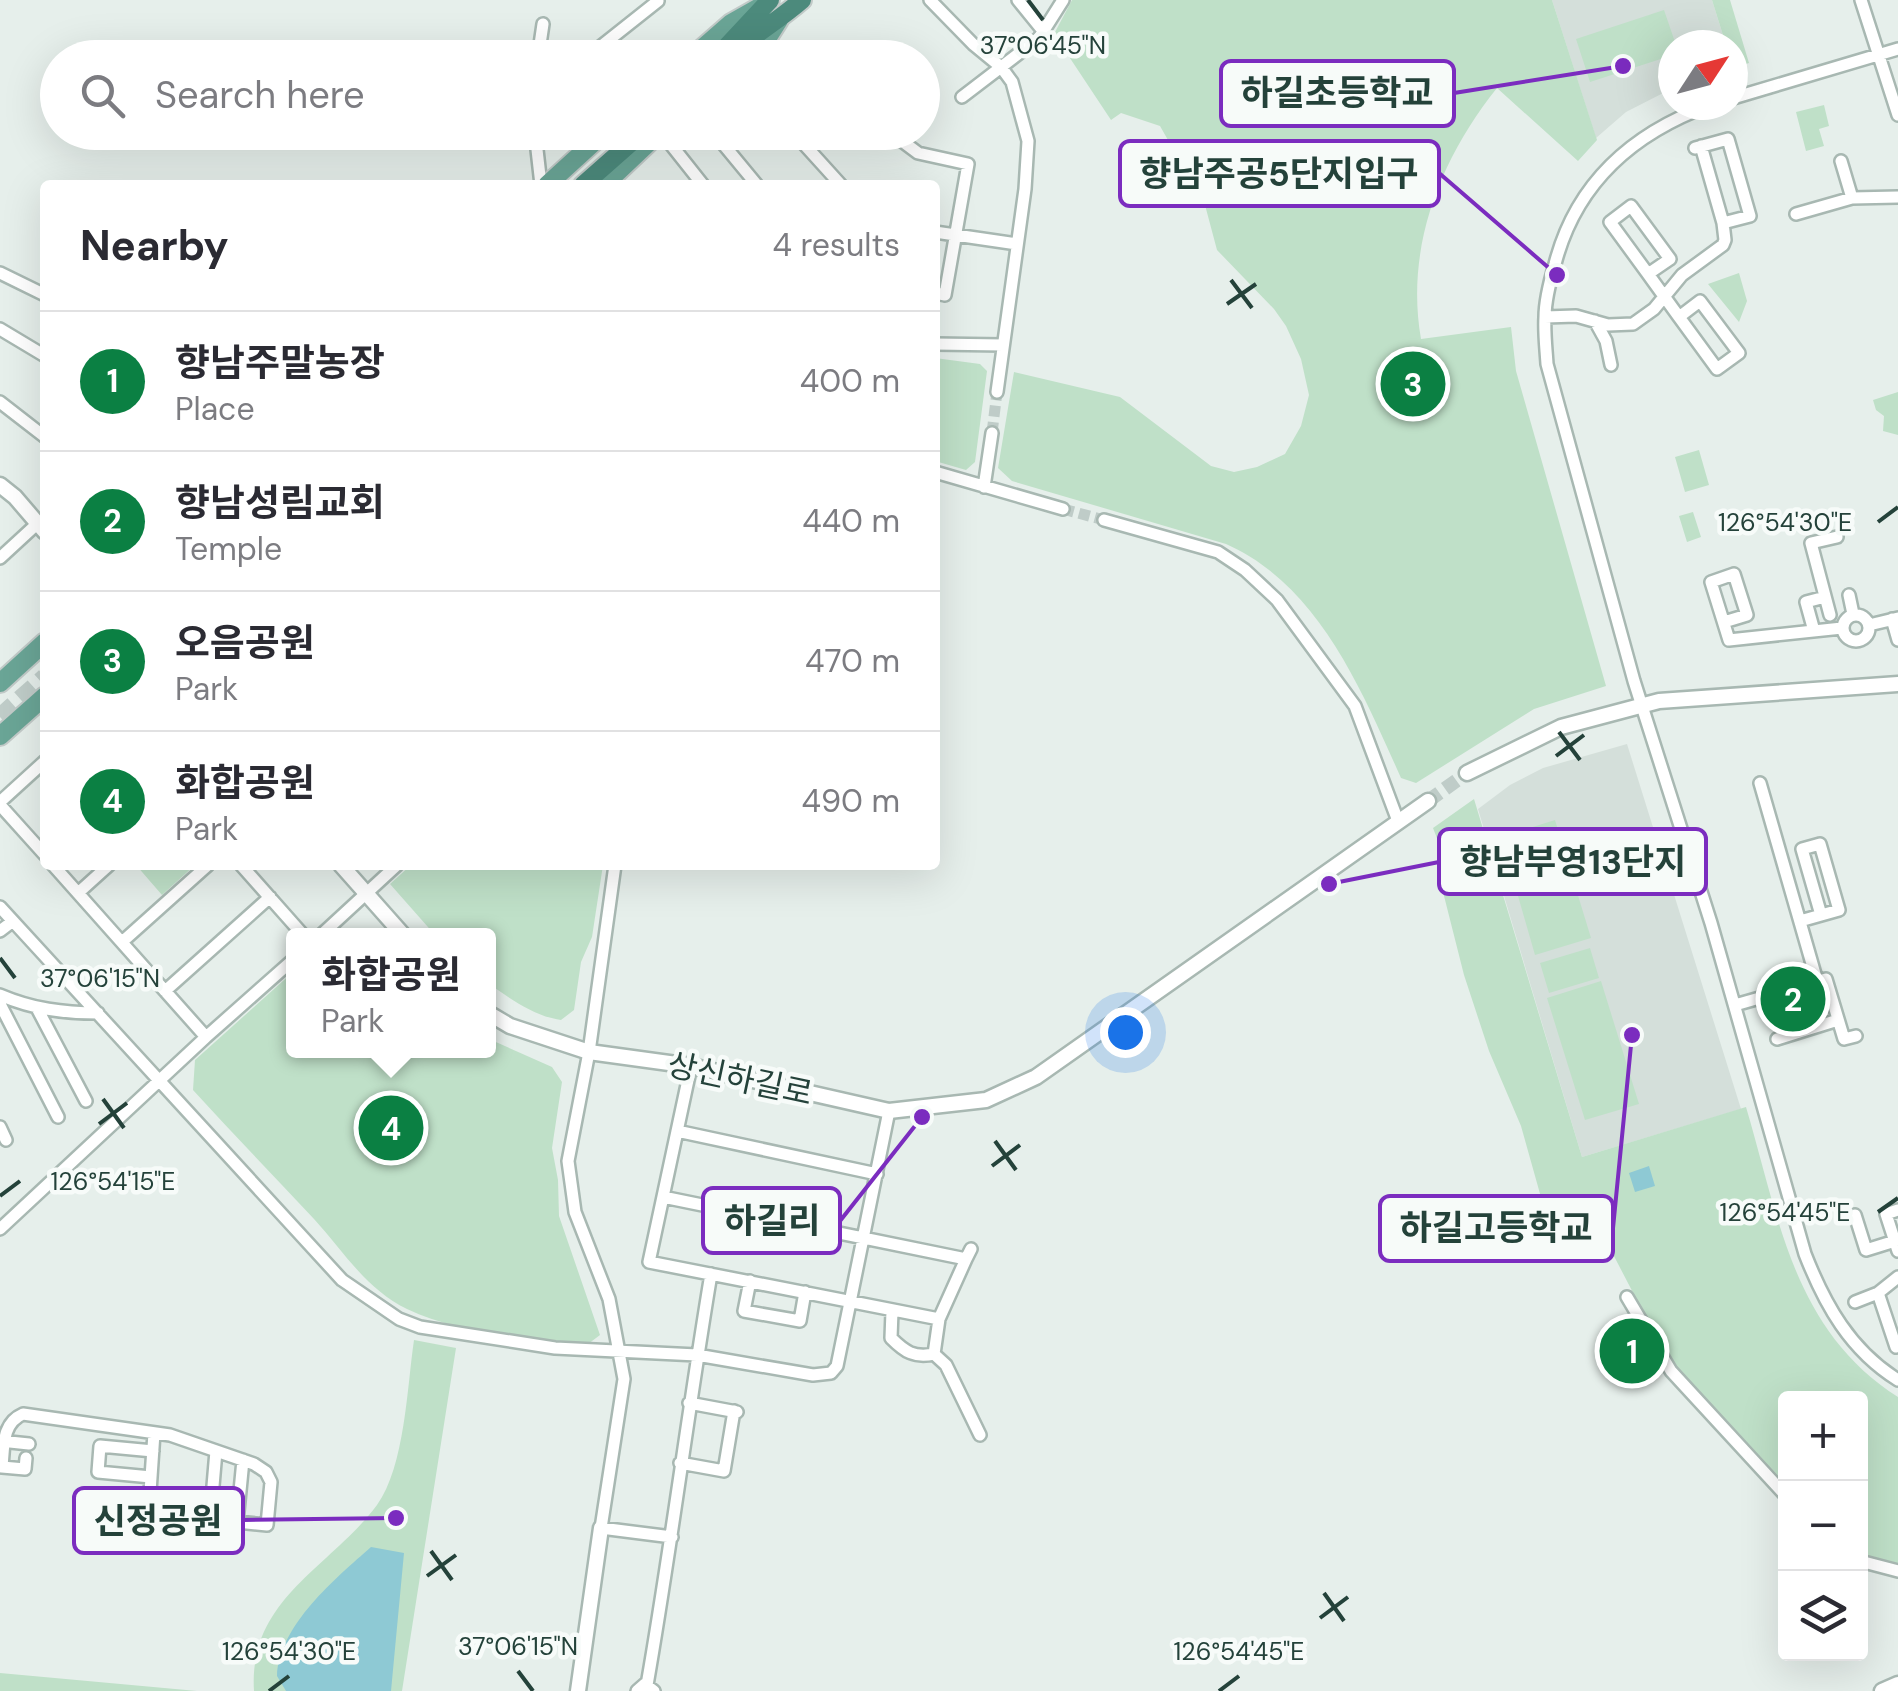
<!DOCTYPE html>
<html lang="en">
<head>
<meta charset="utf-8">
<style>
  :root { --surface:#fff; --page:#f7f7f7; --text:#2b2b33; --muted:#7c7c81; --line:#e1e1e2; --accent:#0b8043 }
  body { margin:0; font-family:"DM Sans","Noto Sans KR",sans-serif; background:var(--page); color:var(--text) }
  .controls { position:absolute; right:30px; bottom:30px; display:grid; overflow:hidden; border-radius:10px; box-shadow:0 10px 40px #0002 }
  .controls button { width:90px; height:90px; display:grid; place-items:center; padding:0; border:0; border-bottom:2px solid var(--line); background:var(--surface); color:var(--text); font:50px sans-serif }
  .compass { position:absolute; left:1658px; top:30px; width:90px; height:90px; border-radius:50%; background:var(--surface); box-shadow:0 10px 40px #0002; rotate:54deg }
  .you { position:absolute; left:1125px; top:1032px; width:35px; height:35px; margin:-25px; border:8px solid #fff; border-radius:50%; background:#1a73e8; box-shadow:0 0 0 15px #1a73e833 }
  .badge { display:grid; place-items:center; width:65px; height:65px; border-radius:50%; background:var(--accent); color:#fff; font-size:32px; font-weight:700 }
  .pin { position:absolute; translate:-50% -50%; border:5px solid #fff; box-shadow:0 2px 10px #0006 }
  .popup { position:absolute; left:286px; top:928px; width:210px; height:130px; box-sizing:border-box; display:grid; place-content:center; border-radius:10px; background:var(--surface); filter:drop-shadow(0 2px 8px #0005); font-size:32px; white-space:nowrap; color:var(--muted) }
  .popup b { font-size:38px; color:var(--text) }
  .popup::after { content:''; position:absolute; left:50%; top:100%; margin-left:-20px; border:20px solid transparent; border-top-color:var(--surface) }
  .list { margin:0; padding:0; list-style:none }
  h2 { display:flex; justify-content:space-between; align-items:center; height:130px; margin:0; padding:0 40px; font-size:42px }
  h2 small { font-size:32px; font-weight:400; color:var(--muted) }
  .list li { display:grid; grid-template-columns:65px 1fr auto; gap:30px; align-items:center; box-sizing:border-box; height:140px; padding:0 40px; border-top:2px solid var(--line) }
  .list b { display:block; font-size:38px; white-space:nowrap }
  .list p { margin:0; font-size:32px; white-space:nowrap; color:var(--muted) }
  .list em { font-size:32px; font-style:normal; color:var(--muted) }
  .icon { flex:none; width:55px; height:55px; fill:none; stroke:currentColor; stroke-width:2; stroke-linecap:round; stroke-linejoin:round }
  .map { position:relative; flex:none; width:1898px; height:1691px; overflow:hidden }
  .search { position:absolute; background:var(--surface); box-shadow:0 10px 40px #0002; left:40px; top:40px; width:900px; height:110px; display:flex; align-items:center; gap:25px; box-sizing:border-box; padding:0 35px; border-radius:55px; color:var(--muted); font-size:38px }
  .panel { position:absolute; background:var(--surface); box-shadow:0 10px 40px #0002; left:40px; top:180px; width:900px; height:690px; border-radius:10px }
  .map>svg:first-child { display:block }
  .built { fill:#d4dfda }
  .green { fill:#bfe0c8 }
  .water { fill:#8ec9d4 }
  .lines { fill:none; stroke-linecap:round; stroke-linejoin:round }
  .minor-tunnel { stroke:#bfccc8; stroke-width:11; stroke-dasharray:11 5.5; stroke-linecap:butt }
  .tertiary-tunnel { stroke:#bfccc8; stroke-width:14; stroke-dasharray:14 7; stroke-linecap:butt }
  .trunk-tunnel { stroke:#bfccc8; stroke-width:18; stroke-dasharray:18 9; stroke-linecap:butt }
  .minor-casing { stroke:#a8b8b2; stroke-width:16 }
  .tertiary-casing { stroke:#a8b8b2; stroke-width:19 }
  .primary-casing { stroke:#c2cac8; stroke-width:22 }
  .trunk-casing { stroke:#c2cac8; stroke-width:22 }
  .minor { stroke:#fff; stroke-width:11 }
  .tertiary { stroke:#fff; stroke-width:14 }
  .primary { stroke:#6aa596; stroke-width:18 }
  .trunk { stroke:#4c8a7c; stroke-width:18 }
  .ticks { fill:none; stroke:#24423a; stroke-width:4 }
  .labels { text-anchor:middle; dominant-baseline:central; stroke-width:9; stroke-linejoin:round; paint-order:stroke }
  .street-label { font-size:32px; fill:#24423a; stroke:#f7fbf9 }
  .ticks-label { font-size:25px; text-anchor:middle; fill:#24423a; stroke:#f7fbf9; stroke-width:9; stroke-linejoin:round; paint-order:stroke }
  .leader { fill:none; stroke:#7b2cbf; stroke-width:4 }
  .callout-dot { fill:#7b2cbf; stroke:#f7fbf9; stroke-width:4 }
  .callout { fill:#f7fbf9; stroke:#7b2cbf; stroke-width:4 }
  .callout-label { font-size:35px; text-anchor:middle; font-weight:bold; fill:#24423a }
</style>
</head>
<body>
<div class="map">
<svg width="1898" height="1691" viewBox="0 0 1898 1691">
  <rect width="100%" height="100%" fill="#e6efeb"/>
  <path class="built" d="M1552,0H1712L1726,45H1673V88L1626,112L1596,138Z
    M1627,744L1741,1109L1582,1157L1478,809L1510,785L1543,768Z"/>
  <path class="green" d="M1072,0H1552L1597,140L1578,161L1497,88C1440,159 1405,248 1421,339L1511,327L1516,371L1606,686L1534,709L1416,783L1401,778C1362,691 1319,585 1226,544L1012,481L998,468L1014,372L1120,397L1211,466L1234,472L1257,467L1285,454L1301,426L1309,395L1301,359L1286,326L1274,309L1217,250L1205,205L1160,126L1121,113L1111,120L1054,34Z
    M1712,0H1730L1749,63L1733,68V45H1726Z
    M1664,10L1676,45H1673V55L1590,82L1576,39Z
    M1824,105L1829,126L1819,129L1824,146L1806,151L1796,112Z
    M1739,273L1747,301L1739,322L1708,284Z
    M935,358L980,364L987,371L975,462L966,470L935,461Z
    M1898,392V435L1883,431L1884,416L1876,410L1873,400Z
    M1699,450L1709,485L1685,492L1675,457Z
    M1693,512L1701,537L1687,542L1679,516Z
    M1474,799L1582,1157L1746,1107C1779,1218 1793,1330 1898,1397V1565L1861,1554L1860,1398H1786L1785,1489L1667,1358L1590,1210L1544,1208L1521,1126L1489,1051L1464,975L1442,888L1447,864L1433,828Z
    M1555,820L1591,938L1535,955L1501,837Z
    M136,865H195L162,895Z
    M411,865H603L592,937L581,962L574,1010L561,1020C534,1016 511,999 489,984L488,936L435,935L390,884Z
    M1590,948L1599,978L1549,993L1540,963Z
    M293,972L294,1050H488L489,1039L552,1067L562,1082L552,1148L558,1180L559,1216L600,1335L588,1344C530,1338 461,1335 407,1309C366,1289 344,1252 314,1219C274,1176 233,1134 193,1090L195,1060Z
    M1601,981L1639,1104L1585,1120L1547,998Z
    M414,1340L456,1348L402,1691H254C248,1599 330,1568 377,1505C405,1466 407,1387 414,1340Z
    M0,1673L197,1691H0Z"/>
  <path class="water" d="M1649,1166L1655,1186L1635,1192L1629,1173Z
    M371,1547L404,1553L391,1691H286L277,1676C279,1625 336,1578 371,1547Z"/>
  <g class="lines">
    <path class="minor-tunnel" d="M992,433L997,392
      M1063,509L1104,520"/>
    <path class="tertiary-tunnel" d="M1428,801L1467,773"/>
    <path class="trunk-tunnel" d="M0,717L45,677"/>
    <g class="minor-casing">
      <path id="minor" d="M930,0L973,44L1001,67L1012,82L1028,141L1025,189L997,392
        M1018,0L1044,32
        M1861,0L1898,115
        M538,58L543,24
        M593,58L600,47L658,1
        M962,97L1039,38L1063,0
        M1733,98L1898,49
        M1710,105C1633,133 1576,183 1555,264C1550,281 1545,299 1545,317C1544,332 1546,348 1547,364L1634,681L1711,923L1805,1254C1825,1305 1850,1350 1898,1380
        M535,132L541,185
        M661,132L703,185
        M793,132L841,185
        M890,132L918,153L968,164L945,295L935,293
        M719,139L757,185
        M1695,148L1728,139L1750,216L1723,223L1701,146
        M1841,161L1852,198
        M1631,206L1670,259L1648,274L1610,222Z
        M1796,214L1852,198L1898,197
        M935,232L1017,244
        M0,273L45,295
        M1648,274L1679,317
        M1700,301L1739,353L1717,369L1679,317Z
        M1545,317L1576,316L1608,325L1633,324L1654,309L1682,275L1723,245L1725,240L1723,223
        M1595,321L1606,341L1611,365
        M0,329L45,356
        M935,344L1003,345
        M0,402L45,437
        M935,472L1063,509
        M984,487L992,433
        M1104,520L1218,552L1245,570L1277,600L1355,706L1398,821
        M0,558L38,523
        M1849,595L1853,614
        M1843 628a13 13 0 1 1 26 0a13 13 0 1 1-26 0Z
        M1830,615L1811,543L1837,537
        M1892,619L1898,640
        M1724,622L1747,615L1734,574L1711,582L1729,640L1842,628
        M1869,625L1898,618
        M1814,631L1806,602L1825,597
        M1760,783L1817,981
        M0,802L45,761
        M0,805L45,855
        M53,865L206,1037L294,959
        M241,865L304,936
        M615,865L589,1052L568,1161L575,1212L609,1299L624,1379L601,1528L672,1537
        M78,893L109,865
        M0,907L342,1280L399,1319L420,1327L555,1348L697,1355L813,1375L831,1373L837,1366L889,1111
        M1800,921L1839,910L1820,844L1802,849L1821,915
        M0,931L13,921
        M320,936L397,865
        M122,942L208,865
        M165,991L270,897
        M0,995C33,1009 63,1013 98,1013
        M0,1004L58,1117
        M1735,1005L1826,979L1844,1039L1856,1036
        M37,1008L86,1101
        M1777,1039L1838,1020
        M691,1066L649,1262L939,1319L966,1259
        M0,1127L6,1140
        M677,1131L877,1174
        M663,1197L966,1259L971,1249
        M1898,1210L1886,1214L1898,1251
        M1855,1215L1866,1250L1895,1241
        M0,1229L206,1037
        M750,1281L744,1311L800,1321L805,1292
        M1627,1297L1671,1371L1786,1496
        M1855,1302L1878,1293
        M892,1311L891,1338C905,1352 914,1358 934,1354L939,1319
        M1896,1347L1878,1293L1898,1277
        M934,1354L946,1365L980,1435
        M689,1403L737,1412
        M0,1441L29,1444
        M26,1458L25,1469L2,1467C4,1446 2,1423 23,1414L170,1435L254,1464L266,1472L271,1482L267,1525L237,1522L243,1460
        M680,1463L724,1471L734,1411
        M151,1477L98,1472L100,1446L153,1451
        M213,1486L216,1451
        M150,1492L154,1433
        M1860,1561L1898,1571
        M647,1685C671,1548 688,1411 711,1274
        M637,1691L645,1684L654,1691"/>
    </g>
    <g class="tertiary-casing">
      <path id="tertiary" d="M0,485L15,497L45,532
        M1467,773L1561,727L1659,701L1898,684
        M341,865L404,936
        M488,1013L510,1026L589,1052L691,1066L889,1111L986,1100L1036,1077L1428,801
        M578,1691L601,1528
        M1882,1691L1898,1684"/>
    </g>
    <g class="primary-casing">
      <path id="primary" d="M691,58L731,23L763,5
        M748,58L765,42L779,20
        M547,185L605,132
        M604,185L660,132
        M0,683L45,642
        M0,736L45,696"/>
    </g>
    <g class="trunk-casing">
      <path id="trunk" d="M716,58L770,0
        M728,58C751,36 778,21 802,0
        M583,185L643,132"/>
    </g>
    <use href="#minor" class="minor"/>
    <use href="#tertiary" class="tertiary"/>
    <use href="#primary" class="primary"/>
    <use href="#trunk" class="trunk"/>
  </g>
  <path class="ticks" d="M1028,0L1043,20M1231,280L1252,308M1227,304L1256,284M1878,522L1898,507M1559,732L1580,760M1556,756L1584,735M0,958L15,978M103,1099L124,1128M99,1124L127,1103M995,1141L1016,1170M992,1166L1020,1145M0,1196L20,1181M1878,1212L1898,1198M431,1551L452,1580M427,1576L456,1555M1324,1593L1344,1621M1320,1618L1348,1597M518,1671L533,1691M269,1691L289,1676M1219,1691L1239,1676"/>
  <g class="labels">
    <g class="street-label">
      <text transform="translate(740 1079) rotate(12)">상신하길로</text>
    </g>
  </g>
  <g class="ticks-label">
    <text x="1043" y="54">37°06'45"N</text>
    <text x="1785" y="531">126°54'30"E</text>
    <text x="100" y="987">37°06'15"N</text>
    <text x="113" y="1190">126°54'15"E</text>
    <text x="1785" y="1221">126°54'45"E</text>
    <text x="518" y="1655">37°06'15"N</text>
    <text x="289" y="1660">126°54'30"E</text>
    <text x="1239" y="1660">126°54'45"E</text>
  </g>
  <path class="leader" d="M1623 66L1454 93M1557 275L1439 173M1329 884L1439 862M922 1117L840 1221M1632 1035L1613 1228M396 1518L243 1520"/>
  <g class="callout-dot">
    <circle cx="1623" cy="66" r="10"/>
    <circle cx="1557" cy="275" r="10"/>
    <circle cx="1329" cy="884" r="10"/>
    <circle cx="922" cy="1117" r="10"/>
    <circle cx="1632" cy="1035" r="10"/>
    <circle cx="396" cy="1518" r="10"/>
  </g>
  <g class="callout">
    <rect x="1221" y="61" width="233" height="65" rx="10"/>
    <rect x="1120" y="141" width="319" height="65" rx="10"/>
    <rect x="1439" y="829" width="267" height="65" rx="10"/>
    <rect x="703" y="1188" width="137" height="65" rx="10"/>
    <rect x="1380" y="1196" width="233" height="65" rx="10"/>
    <rect x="74" y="1488" width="169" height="65" rx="10"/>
  </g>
  <g class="callout-label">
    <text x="1337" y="105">하길초등학교</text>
    <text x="1279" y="186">향남주공5단지입구</text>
    <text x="1573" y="874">향남부영13단지</text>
    <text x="772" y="1233">하길리</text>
    <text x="1496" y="1240">하길고등학교</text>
    <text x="158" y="1533">신정공원</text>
  </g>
</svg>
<div class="controls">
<button>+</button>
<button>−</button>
<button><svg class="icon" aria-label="layers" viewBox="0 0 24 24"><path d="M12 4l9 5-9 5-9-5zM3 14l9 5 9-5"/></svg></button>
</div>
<svg class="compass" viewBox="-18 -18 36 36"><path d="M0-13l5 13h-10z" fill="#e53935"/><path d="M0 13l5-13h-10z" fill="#7c7c81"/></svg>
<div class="you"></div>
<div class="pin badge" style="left:1632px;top:1351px">1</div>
<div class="pin badge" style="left:1793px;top:999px">2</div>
<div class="pin badge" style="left:1413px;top:384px">3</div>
<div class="pin badge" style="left:391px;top:1128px">4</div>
<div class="popup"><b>화합공원</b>Park</div>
<div class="search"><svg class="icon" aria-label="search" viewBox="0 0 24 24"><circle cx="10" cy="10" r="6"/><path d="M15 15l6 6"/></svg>Search here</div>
<section class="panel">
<h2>Nearby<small>4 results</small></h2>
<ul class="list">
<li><span class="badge">1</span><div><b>향남주말농장</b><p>Place</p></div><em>400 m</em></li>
<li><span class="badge">2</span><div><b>향남성림교회</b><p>Temple</p></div><em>440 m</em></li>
<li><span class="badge">3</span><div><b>오음공원</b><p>Park</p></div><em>470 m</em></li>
<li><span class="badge">4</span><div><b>화합공원</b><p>Park</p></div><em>490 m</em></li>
</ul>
</section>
</div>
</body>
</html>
